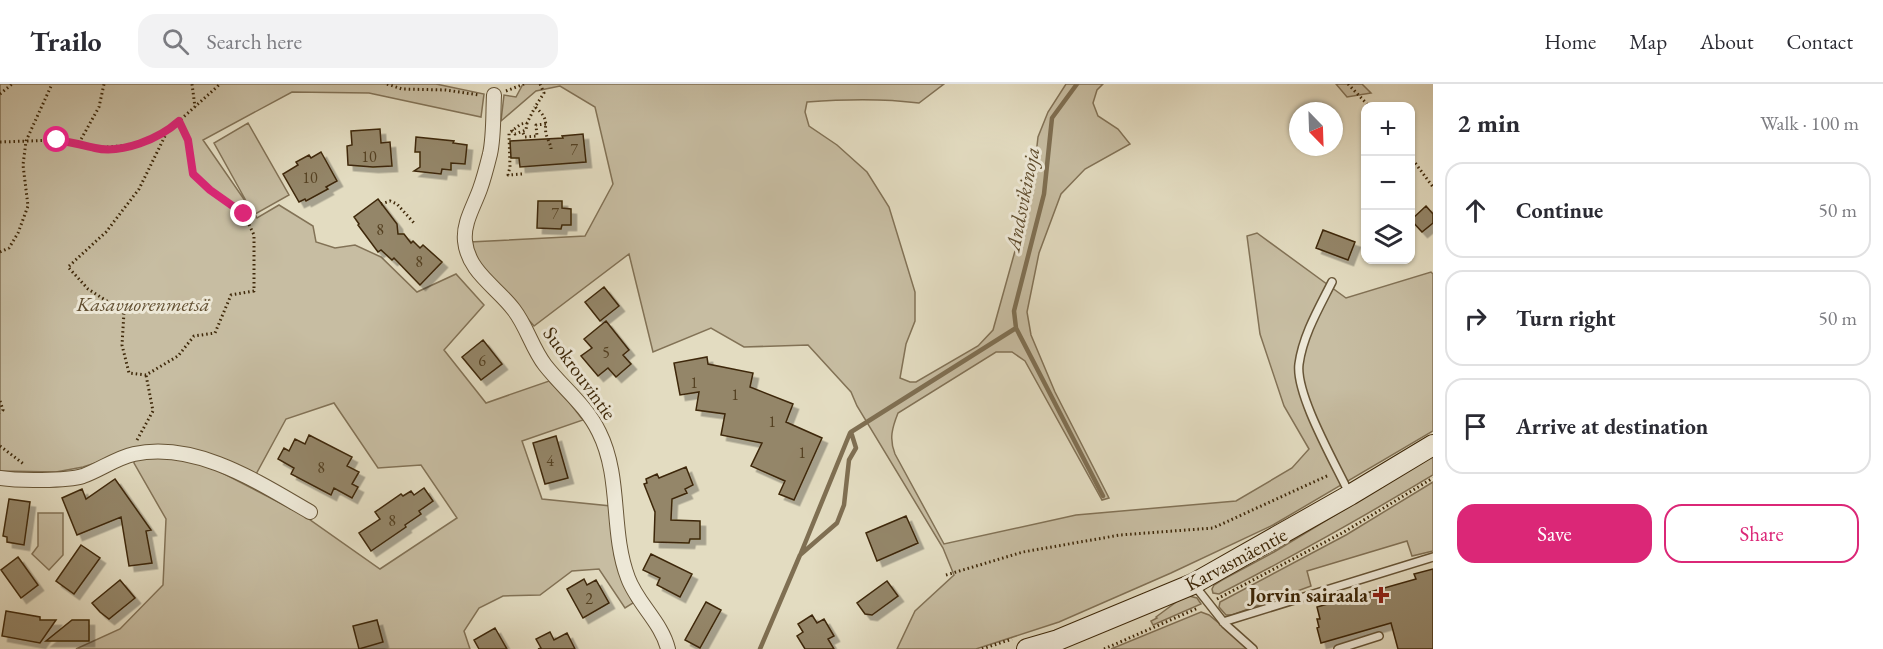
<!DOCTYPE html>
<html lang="en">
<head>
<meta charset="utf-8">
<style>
  :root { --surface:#fff; --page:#f2f2f3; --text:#2b2b33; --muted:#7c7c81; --line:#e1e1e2; --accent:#db2777 }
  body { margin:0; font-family:"EB Garamond",serif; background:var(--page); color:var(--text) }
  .controls { position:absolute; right:18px; top:18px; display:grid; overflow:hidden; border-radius:12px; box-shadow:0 2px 4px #0004 }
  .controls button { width:54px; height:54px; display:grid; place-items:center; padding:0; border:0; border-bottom:2px solid var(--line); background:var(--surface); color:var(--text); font:30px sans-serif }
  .compass { position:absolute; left:1289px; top:18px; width:54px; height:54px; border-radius:50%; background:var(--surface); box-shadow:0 2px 4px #0004; rotate:157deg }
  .stop { position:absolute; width:18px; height:18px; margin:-14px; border:4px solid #db2777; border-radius:50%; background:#fff }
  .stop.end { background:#db2777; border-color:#fff; box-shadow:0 2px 6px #0008 }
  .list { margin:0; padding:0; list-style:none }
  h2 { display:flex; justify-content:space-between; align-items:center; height:78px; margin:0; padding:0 24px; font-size:26px }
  h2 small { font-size:20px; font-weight:400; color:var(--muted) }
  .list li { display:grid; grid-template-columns:39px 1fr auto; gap:18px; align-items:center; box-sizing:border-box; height:96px; margin:0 12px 12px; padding:0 12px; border:2px solid var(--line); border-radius:18px }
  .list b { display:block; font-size:22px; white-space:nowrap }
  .list em { font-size:20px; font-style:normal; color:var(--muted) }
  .actions { display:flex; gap:12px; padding:18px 24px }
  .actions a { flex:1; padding:14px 0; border:2px solid var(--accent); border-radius:18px; text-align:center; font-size:21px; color:var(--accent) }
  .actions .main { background:var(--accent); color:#fff }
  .icon { flex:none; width:33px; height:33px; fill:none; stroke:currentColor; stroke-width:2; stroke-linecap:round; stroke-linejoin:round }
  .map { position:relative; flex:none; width:1433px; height:565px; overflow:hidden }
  header { display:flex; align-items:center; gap:36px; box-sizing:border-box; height:84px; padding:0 30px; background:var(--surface); border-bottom:2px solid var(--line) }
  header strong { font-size:28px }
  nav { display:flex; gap:33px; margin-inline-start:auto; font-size:21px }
  .search { width:420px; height:54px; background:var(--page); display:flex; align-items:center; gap:15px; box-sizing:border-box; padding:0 21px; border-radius:18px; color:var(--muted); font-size:22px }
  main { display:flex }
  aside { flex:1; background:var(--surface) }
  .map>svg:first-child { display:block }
  .green { fill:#c7bda2; stroke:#827256; stroke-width:1.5 }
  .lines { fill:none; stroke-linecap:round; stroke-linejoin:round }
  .stream { stroke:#7f6f52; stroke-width:4.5 }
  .building { fill:#948669; stroke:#3e2809; stroke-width:1.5; filter:url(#shadow) }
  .service-casing { stroke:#675537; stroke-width:10 }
  .minor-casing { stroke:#675537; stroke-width:16 }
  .secondary-casing { stroke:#3e2809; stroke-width:22 }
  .path { stroke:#3e2809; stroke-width:3; stroke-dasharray:1.5 3; stroke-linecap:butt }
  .service { stroke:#ede8d7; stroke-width:7 }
  .minor { stroke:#ede8d7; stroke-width:14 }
  .secondary { stroke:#ede8d7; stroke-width:20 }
  .route { stroke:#db2777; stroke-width:8 }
  .poi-dot { fill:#8f2418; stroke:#ede8d7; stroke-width:2 }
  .labels { text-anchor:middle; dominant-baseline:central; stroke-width:6; stroke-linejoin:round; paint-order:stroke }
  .number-label { font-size:16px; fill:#544021 }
  .park-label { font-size:20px; font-style:italic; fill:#604d2f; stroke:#ede8d7 }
  .street-label { font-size:20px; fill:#3e2809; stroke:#ede8d7 }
  .poi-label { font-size:20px; font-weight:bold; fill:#3e2809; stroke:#ede8d7; text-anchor:end }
  .water-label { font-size:21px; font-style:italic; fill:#5f4c2d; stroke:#ede8d7 }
</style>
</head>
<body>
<header>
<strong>Trailo</strong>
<div class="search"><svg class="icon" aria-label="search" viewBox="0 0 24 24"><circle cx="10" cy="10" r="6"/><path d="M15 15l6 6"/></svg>Search here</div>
<nav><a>Home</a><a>Map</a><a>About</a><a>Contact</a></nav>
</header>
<main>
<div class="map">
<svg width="1433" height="565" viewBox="0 0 1433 565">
  <defs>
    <filter id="shadow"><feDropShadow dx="5.5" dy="5.5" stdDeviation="0" flood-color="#0004"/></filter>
  </defs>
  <rect width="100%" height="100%" fill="#e3dcc1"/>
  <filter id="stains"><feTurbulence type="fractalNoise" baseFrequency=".00333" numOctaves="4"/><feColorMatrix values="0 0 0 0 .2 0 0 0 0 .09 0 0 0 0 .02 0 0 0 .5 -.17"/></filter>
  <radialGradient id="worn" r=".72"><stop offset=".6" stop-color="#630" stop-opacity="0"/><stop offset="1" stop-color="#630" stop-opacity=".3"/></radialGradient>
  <path class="green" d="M0,0H436L484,10L481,33L369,9L292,8L203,56L250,124L214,59L248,39L289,111L255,130L257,134L279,121L313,142L316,158L335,164L355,161L381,173L417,208L456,190L484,221L444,266L486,319L549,297L569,318L583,336L522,357L542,415L611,422L614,470L633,519L625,524L599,485L572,487L540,511L503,512L479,524L464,547L470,565H76L120,545L163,501L166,435L134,379V373L162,371L209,382L303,431L380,485L457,434L421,381L378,384L334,319L286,335L255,392L216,373L173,363H144L83,383L56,388L0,387Z
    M523,0H944L919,19C881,14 845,15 807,18L805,28L809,42L837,61L867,88L889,123L915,208V237L906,260L900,294L910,298H916L978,262L993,246L1032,106L1038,53L1048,28L1066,0H1103L1097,6L1093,19L1098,32L1118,45L1130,60L1085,85L1061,110L1039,169L1027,228L1031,251L1055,308L1109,414L1102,416L1025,277L1012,268H996L898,329C892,344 889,355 895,370L944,460L1076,431L1236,417L1292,384L1309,365L1284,322L1260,250L1247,152L1257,149L1346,214L1431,188L1433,190V347L1273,441L1171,489L1059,538L976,565H897L915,527L954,491L943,464L857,322L851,308L808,261L744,263L711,244L653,268L629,170L534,242L479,179L470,158L585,152L613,100L595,23L560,2L536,7L501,37L504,11L516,13Z
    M1336,0H1362L1371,9L1347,13Z
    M1433,372V391C1363,433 1292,473 1219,510L1213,509L1212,505L1214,501L1222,496L1274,468Z
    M1433,398V467L1412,472L1407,457L1307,487L1311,502L1232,531H1226L1219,523L1220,518L1346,451Z
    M38,429H63V471L49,486L32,470L38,462Z
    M1189,512L1197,514L1201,520L1153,541L1151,537L1157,534L1156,533L1179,516Z
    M1201,528L1209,531L1250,565H1111Z"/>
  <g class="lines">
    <path class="stream" d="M1077,0L1052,34L1044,110L1014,227L1016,244L1103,412
      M801,469L850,349
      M760,565L800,471L837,439L844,421L849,376L856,364L851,348L1016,244"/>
  </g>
  <path class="building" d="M380,45L381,59L390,58L392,82L373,83L348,81L347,62L352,61L351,47Z
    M583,50L586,78L520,83L519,74H511L510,57L563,54L562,52Z
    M416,53L454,57L453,59L467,61L465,80L451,79V86L442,85L441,90L414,87L420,83V68H415Z
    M321,68L337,97L326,103L328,105L306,117L305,115L299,118L283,90L298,81L296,78L309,71L311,74Z
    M378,115L397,140L398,150H404L411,159L413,157L420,164L423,161L442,178L420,201L394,174L392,176L381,166L378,168L358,141L359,140L354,133Z
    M538,117H562V124L571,125V141H562L561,145L537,144Z
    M1426,122L1433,130V139L1422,148L1411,136Z
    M1323,146L1355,158L1348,176L1316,164Z
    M604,203L619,222L600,237L585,218Z
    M606,237L629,266L623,271L631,280L616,293L608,284L598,292L581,272L592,264L584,255Z
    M483,256L502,280L481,296L462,273Z
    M707,273L708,280L753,289L750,303L793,320L786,338L822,354L794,416L779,410L785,397L751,382L762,359L721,351L725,330L696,326L699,308L680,311L674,279Z
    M309,351L352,373L347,382L359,388L352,400L358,403L352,414L334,404L331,411L291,390L294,384L278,375L284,364L289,367L295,355L305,360Z
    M556,352L568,394L545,400L533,359Z
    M686,383L693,401L685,405L687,409L672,415L671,436L700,437V455H690L689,459L654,458L655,428L644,400L647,399L646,395L657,390L659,394Z
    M115,395L151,446L146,447L152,479L129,482L121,433L77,451L62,414L82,405L86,415Z
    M424,404L433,417L419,427L421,430L405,441L406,443L371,467L359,449L380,435L375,428L401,410L403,412L411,407L414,411Z
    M9,415L30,418L24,461L7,458V453L3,452Z
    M906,432L918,459L877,477L866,449Z
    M81,461L100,474L74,510L56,497Z
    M651,470L692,490L680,513L657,501L660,494L643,486Z
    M18,473L38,501L21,514L1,486Z
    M1433,485V565H1398L1391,539L1321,559L1317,544L1319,543L1317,535H1320L1317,523L1416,495L1414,490Z
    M584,495L587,501L596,496L609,519L583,534L567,505Z
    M120,496L135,514L109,535L100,528L92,519Z
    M887,497L898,512L872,531L865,530L857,519Z
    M706,518L721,526L700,564L685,556Z
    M6,527L40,533V536H56L40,559L2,552Z
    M812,531L817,539L824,535L834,552L828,555L834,565H805L797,552L803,548L798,540Z
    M72,536H89V557H46Z
    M377,536L383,558L359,565L353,542Z
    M495,544L507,565H479L474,556Z
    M550,548L554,556L567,549L575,565H538L541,564L536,555Z"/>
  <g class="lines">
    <g class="service-casing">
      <path id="service" d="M1332,198C1319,224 1303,251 1299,280C1295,310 1335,379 1349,409
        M1195,502L1225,540L1253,565
        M1223,538L1433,473
        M1338,565L1379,552"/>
    </g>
    <g class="minor-casing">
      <path id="minor" d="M494,11C493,30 494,52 490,70C487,82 484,94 480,105C474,122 463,139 465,157C468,188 497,203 514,226C527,243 532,264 545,281C563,304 586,321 599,348C622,394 610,447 628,494C637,519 662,539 668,565
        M0,394C17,397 67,397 83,392C100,386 116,374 134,370C196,357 258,398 310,428"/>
    </g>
    <g class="secondary-casing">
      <path id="secondary" d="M1027,565L1058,556L1193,500L1350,411L1433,361"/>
    </g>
    <path class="path" d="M192,0L195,23
      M387,0L402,5L446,6L479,11
      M540,0L544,9L535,23C553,38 541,41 548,55C549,59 551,61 551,65
      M1348,0L1369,22
      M506,7L524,0
      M0,10L12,0
      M512,46L515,50L526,46L527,39
      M167,48L139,105L106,148L68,183L88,205L124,228L122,261L129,289L146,291L178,272L194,252L215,249L231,211L254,207V151L244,130L210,107L193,90L188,56L179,37
      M523,49L525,53L537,52L536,41L546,40
      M0,58L57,56L79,59L96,64L131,61L167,48L220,0
      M79,59L99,23L104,0
      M1410,72L1433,103
      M522,90L508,91L510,83L509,49L521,40L527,39L535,23
      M381,120L390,117L397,120L414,139
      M0,168L9,164L18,149L28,122L23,81L26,57L52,0
      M0,317L3,326L0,329
      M137,356L153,327L146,291
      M0,362L25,381
      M946,491L1023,468L1120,451L1213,444L1329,391
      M1217,515L1344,448L1433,394
      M982,565L1012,555
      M1104,565L1198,524"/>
    <use href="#service" class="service"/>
    <use href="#minor" class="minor"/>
    <use href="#secondary" class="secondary"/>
  </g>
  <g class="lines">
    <path class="route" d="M57,56C70,58 82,61 95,64C122,70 159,55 179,37L188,56L193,90L210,106L244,130"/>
  </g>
  <path class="poi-dot" d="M1378 502h6v6h6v6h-6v6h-6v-6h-6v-6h6z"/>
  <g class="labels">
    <g class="number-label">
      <text x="574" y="65">7</text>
      <text x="369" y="72">10</text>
      <text x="310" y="93">10</text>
      <text x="555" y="129">7</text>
      <text x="380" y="145">8</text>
      <text x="419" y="177">8</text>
      <text x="606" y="268">5</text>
      <text x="482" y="276">6</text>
      <text x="694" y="298">1</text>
      <text x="735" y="310">1</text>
      <text x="772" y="337">1</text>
      <text x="802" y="368">1</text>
      <text x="550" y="376">4</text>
      <text x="321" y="383">8</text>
      <text x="392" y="436">8</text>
      <text x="589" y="514">2</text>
    </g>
    <g class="park-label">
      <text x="143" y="220">Kasavuorenmetsä</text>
    </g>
    <g class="street-label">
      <text transform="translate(580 289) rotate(54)">Suokrouvintie</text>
      <text transform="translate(1236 475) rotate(-28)">Karvasmäentie</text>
    </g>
    <g class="poi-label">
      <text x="1368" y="511">Jorvin sairaala</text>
    </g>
    <g class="water-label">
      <text transform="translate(1022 115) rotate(-79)">Andsvikinoja</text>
    </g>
  </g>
  <rect width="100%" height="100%" filter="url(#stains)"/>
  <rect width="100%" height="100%" fill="url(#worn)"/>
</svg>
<div class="controls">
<button>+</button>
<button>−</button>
<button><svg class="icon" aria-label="layers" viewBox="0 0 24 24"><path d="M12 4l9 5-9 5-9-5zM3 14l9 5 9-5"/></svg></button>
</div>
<svg class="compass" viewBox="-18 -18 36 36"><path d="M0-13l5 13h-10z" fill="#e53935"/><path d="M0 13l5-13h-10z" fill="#7c7c81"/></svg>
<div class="stop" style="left:57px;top:56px"></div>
<div class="stop end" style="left:244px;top:130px"></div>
</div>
<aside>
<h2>2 min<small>Walk · 100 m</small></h2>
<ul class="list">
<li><svg class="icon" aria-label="ahead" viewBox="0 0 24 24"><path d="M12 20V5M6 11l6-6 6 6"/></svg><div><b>Continue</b></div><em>50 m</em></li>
<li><svg class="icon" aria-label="right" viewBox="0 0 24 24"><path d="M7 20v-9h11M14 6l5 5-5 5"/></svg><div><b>Turn right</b></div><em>50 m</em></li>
<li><svg class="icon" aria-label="arrive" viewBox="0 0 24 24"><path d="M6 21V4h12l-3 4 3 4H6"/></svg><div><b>Arrive at destination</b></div></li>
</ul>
<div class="actions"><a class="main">Save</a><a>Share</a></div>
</aside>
</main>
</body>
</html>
